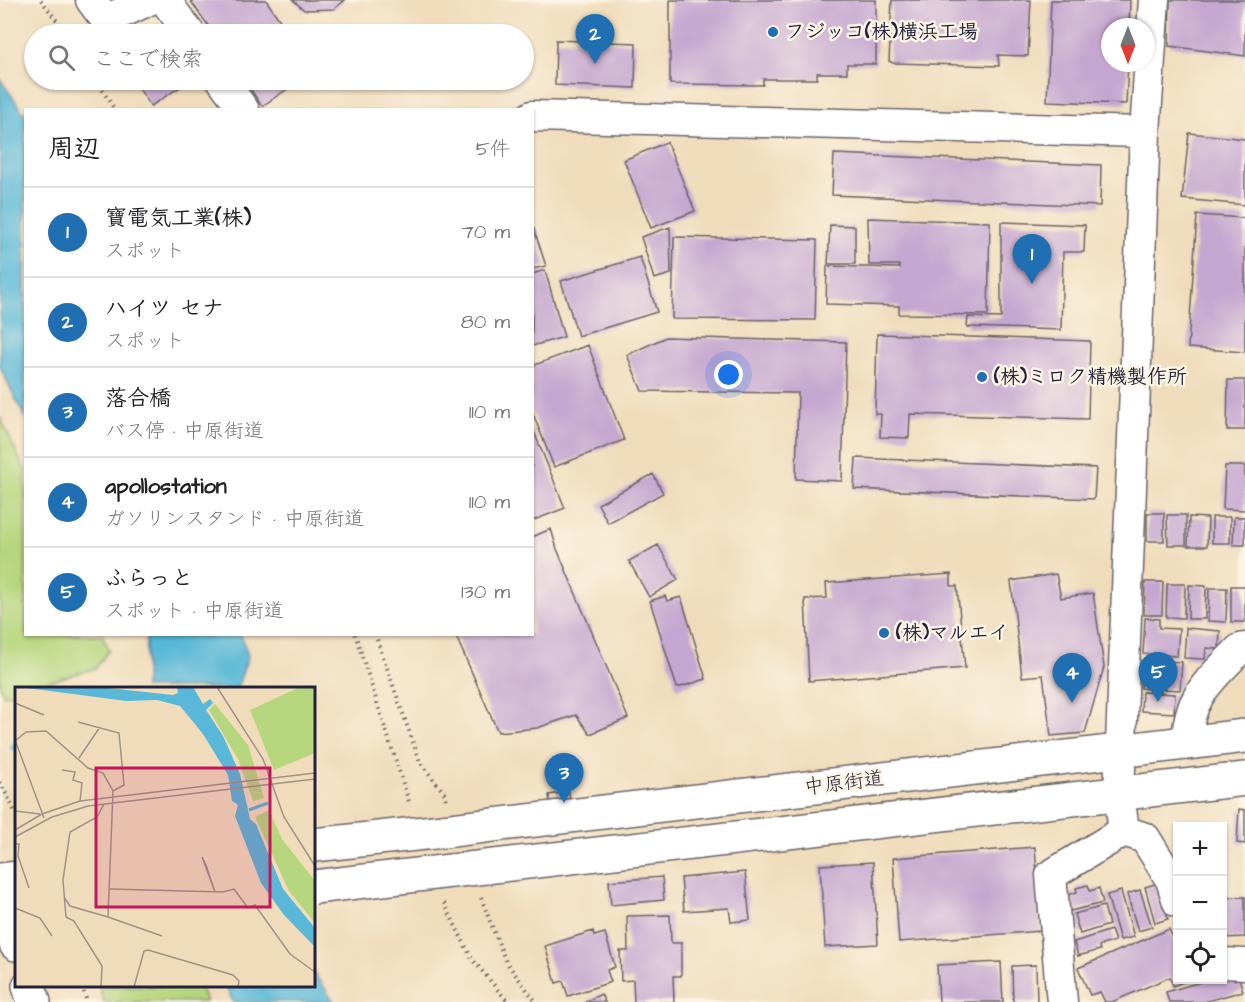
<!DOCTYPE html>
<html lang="ja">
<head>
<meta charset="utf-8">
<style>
  :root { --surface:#fff; --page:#f6f6f6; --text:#202124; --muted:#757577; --line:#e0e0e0; --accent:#1f6fb2 }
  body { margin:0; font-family:"Architects Daughter","Klee One",sans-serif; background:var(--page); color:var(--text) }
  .controls { position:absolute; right:18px; bottom:18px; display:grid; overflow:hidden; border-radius:0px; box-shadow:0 2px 4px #0004 }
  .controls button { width:54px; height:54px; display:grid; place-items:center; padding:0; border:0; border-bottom:2px solid var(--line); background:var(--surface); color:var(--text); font:30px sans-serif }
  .compass { position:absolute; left:1101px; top:18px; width:54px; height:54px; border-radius:50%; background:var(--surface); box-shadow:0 2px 4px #0004; rotate:180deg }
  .you { position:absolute; left:729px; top:375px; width:21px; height:21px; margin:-15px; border:4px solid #fff; border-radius:50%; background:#1a73e8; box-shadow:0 0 0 9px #1a73e833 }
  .badge { display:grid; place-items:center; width:39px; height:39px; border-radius:50%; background:var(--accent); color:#fff; font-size:20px; font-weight:700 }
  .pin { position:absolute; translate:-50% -50px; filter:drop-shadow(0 2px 3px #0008) }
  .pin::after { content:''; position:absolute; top:32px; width:21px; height:18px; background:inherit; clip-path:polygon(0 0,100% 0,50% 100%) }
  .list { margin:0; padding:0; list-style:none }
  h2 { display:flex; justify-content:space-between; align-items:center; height:78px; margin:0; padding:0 24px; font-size:26px }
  h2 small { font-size:20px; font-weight:400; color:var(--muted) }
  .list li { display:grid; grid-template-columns:39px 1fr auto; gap:18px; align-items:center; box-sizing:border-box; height:90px; padding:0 24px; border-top:2px solid var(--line) }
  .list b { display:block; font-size:22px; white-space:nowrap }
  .list p { margin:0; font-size:20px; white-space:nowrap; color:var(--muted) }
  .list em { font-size:20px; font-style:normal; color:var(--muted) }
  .icon { flex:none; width:33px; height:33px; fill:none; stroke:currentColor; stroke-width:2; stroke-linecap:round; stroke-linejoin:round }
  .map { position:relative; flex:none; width:1245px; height:1002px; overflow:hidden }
  .search { position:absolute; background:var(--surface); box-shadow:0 2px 4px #0004; left:24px; top:24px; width:510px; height:66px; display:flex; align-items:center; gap:15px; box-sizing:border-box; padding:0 21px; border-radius:33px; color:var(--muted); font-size:22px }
  .panel { position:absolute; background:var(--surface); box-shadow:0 2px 4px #0004; left:24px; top:108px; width:510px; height:528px; border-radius:0px }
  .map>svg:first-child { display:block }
  .green { fill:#b6d67d; stroke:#6c7c5c; stroke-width:1.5 }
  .water { fill:#59b8d7; stroke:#3e6d89; stroke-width:1.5 }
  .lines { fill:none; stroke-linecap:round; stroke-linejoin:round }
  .stream { stroke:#59b8d7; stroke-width:8 }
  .building { fill:#c5a6d0 }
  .street-casing { stroke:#6a6368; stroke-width:33 }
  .secondary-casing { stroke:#6a6368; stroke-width:36 }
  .primary-casing { stroke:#6a6368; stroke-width:36 }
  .path { stroke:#6a6368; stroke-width:4; stroke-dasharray:1.5 4.5; stroke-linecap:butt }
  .street { stroke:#fff; stroke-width:30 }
  .secondary { stroke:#fff; stroke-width:33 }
  .primary { stroke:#fff; stroke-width:33 }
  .primary-bridge-casing { stroke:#6a6368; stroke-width:36; stroke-linecap:butt }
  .primary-bridge { stroke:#fff; stroke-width:33 }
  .poi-dot { fill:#1f6fb2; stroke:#fcf5e5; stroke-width:2 }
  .labels { text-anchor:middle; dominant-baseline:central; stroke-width:5; stroke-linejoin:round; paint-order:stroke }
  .poi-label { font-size:20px; font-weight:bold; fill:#22223b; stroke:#fcf5e5; text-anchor:start }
  .street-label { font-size:20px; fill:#22223b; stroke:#fcf5e5 }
  .inset-river { fill:none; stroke:#59b8d7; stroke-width:3 }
  .inset-road { fill:none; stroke:#9e9288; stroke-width:1.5 }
  .view { fill:#c2185b; fill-opacity:0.15; stroke:#c2185b; stroke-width:3 }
  .inset-edge { fill:none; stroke:#22223b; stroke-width:3 }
</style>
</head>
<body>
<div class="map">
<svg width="1245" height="1002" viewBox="0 0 1245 1002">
  <rect width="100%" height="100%" fill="#fcf5e5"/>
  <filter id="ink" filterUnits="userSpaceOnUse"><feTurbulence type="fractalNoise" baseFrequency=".0167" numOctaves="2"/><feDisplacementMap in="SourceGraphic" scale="12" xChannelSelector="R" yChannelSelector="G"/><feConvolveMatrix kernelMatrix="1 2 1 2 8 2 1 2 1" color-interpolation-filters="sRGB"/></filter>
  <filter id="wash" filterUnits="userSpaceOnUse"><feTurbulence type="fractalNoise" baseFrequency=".008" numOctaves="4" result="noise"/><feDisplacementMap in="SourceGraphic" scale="24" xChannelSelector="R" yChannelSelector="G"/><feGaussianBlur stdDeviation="1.35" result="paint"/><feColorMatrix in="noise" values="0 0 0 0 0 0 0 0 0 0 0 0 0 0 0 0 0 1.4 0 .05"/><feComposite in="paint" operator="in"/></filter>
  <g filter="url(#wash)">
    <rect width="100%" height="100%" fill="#f0dcbb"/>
    <path class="green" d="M0,417L25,471L26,634L102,635L109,650L96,668L27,688H16V692L4,695L0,686Z
      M99,986H200L206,1002H104Z"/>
    <path class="water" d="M0,79L25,115V418L0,367Z
      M146,635H241L248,656L237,688H145Z
      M314,973L334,1002H233L226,986H314Z"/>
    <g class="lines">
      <path class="stream" d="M14,747L16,746"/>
    </g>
    <g id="blocks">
      <path class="building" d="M190,0H266L289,34H214Z
        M293,0H345L334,9L304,10Z
        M670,0H876V64H847V73H817V79H763V85L670,84Z
        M892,0H1031L1028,56L998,55L999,66L893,63L889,61Z
        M1051,0H1130L1129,27H1110V63H1128L1126,104L1047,101Z
        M1170,0H1245V56L1169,46Z
        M156,25L162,34H142Z
        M556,40L636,43L635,88L555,85Z
        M146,80H191L151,106L137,86Z
        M244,80H301L262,106Z
        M1189,133L1245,139V205L1182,199Z
        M667,142L695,211L651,228L624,160Z
        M834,154L1101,165L1100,206L832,195Z
        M1197,215L1245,218V352L1188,348Z
        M868,218L990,222L988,315L899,314V306L826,304L827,266L900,268L899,265H869Z
        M1001,222L1085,225L1084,252H1063L1061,330L967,327L968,317L1001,318Z
        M830,225L855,226V264H828Z
        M533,226L546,266L532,269V227Z
        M670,227L671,274L654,279L641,237Z
        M674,237L817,240L815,320L672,319Z
        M640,257L657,312L578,336L561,281Z
        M545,270L564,337L532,346V274Z
        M877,334L1090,341L1088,419L910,414L909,438L880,437L881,414H875Z
        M666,337L846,342L842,481L796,479L798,393L642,391L627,355Z
        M588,345L624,440L554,467L532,411V366Z
        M1228,380H1245V430H1227Z
        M532,427L565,508L532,521Z
        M856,458L1096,468L1094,499L854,489Z
        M1225,466H1245V510L1223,509Z
        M653,474L663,493L608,523L598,504Z
        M1147,513H1164V541H1147Z
        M1167,515H1186V545H1168Z
        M1189,517L1208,518L1207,546H1188Z
        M1212,517H1230V543H1212Z
        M1234,517H1245V545H1233Z
        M551,529L557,549L628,718L590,734L576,715L537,728L498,732L455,634H532V537Z
        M658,545L678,580L649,597L629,561Z
        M951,574V586H957L965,668L809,681L805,599L827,598L826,583Z
        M1056,574L1061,598L1093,593L1104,667L1085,733L1051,736L1043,675L1022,677L1011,581Z
        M1145,582H1163L1162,615H1144Z
        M1167,584H1185L1184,618L1166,617Z
        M1189,585L1206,586L1205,619H1188Z
        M1231,586H1245V622H1231Z
        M1209,588H1227L1226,622L1208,621Z
        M665,596L667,601L681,597L706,679L677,688L650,601Z
        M1145,618L1159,619V628L1179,629L1177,656L1143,654Z
        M1186,628L1220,631L1219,649L1206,648L1205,659L1184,658Z
        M1143,660L1182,662L1180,690L1141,688Z
        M1142,692L1175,694L1174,713L1141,711Z
        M569,792L570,800L550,803L549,795Z
        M1239,809L1245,810V844L1237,843Z
        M1035,847L1041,931L899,942L893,858Z
        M873,862L878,944L825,947L820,865Z
        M745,872L750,920L731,922L729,908L684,911L681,878Z
        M662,877L664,900L611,905L609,881Z
        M1158,883L1168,919L1155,923L1145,887Z
        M1088,885L1090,891L1099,888L1103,903L1070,911L1065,896L1077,892L1076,888Z
        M1140,890L1152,927L1138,931L1127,894Z
        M1121,891L1134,937L1120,940L1107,895Z
        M1245,897V937L1222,938V898Z
        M1104,906L1109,925L1080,934L1074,914Z
        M670,915L671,943H681V976H673L674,1002H634L633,980L621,981L620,951H628L627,916Z
        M1169,929L1178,949V980H1188L1173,986L1170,977L1112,1002H1105L1100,992L1090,995L1078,968Z
        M1111,930L1115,941L1099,946L1100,950L1078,956L1074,942Z
        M593,931L594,936L605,933L615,967L607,970L611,982L568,996L563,981L556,983L545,946Z
        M1001,962L1003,1002H939L937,965Z
        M1036,965L1037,1002H1013L1012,966Z
        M1237,971L1243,991L1204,1002H1169L1166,992L1207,980H1222V975Z
        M601,994L605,1002H585Z"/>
    </g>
  </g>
  <g filter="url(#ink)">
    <use href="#blocks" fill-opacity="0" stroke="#6a6368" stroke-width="1.5"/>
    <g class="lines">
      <g class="street-casing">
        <path id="street" d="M91,0L106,20L149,0
          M165,0L190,34
          M1154,0L1145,132L1119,794L1124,831L1145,838L1171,880L1178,902
          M222,80L244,110
          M532,116L1145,132
          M1188,743C1185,699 1212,678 1240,649L1245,648
          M1222,963L1245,964
          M1062,1002L1051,875L1124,831"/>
      </g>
      <g class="secondary-casing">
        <path id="secondary" d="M0,900L11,924L16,944
          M29,986L34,1002"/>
      </g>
      <g class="primary-casing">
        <path id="primary" d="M443,831L1245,736
          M451,871L1245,779
          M0,880L16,878
          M0,926L16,923"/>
      </g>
      <path class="path" d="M41,0L67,34
        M96,80L115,110
        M355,634L410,805
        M375,634L420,762L445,794L446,800
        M0,782L16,813
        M481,898L506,962L536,1002
        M444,903L472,959L508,1002
        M82,986L87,1002"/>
      <use href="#street" class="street"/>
      <use href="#secondary" class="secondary"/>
      <use href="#primary" class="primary"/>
      <g class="primary-bridge-casing">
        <path id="primary-bridge" d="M314,845L443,831
          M314,887L451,871"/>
      </g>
      <use href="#primary-bridge" class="primary-bridge"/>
    </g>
  </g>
  <g class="poi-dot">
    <circle cx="773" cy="32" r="6"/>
    <circle cx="982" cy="377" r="6"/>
    <circle cx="884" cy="633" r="6"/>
  </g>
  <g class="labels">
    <g class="poi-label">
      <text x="785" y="32">フジッコ(株)横浜工場</text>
      <text x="994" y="377">(株)ミロク精機製作所</text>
      <text x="896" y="633">(株)マルエイ</text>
    </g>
    <g class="street-label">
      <text transform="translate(844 783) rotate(-7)">中原街道</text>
    </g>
  </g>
  <g transform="translate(15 687)">
    <rect width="300" height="300" fill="#f0dcbb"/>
    <path d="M285,0H300V66L259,83L235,23ZM200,17L233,58L249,111L238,114L223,72L194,23ZM254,123L267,152L300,194V236L274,204L240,130Z" fill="#b6d67d"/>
    <path d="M162,0H178L188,17L195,12L198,16L191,23L208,49L225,87L235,132L241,137L268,202L300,241V260L269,228L246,196L220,129L223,118L217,114L213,88L188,47L165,19L142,13L111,14L12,1H93L158,8L163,6Z" fill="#59b8d7"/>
    <path class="inset-river" d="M234,123L253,116"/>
    <path class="inset-road" d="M202,0L248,72L269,130L300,179M0,16L29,28M63,35L104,46L109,98L98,104M0,53L29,131M0,54L11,45L31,44L73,81L88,86L98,104L93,230L55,219L49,210M64,71L85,40M47,83L60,85L58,93L67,96L65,114M0,124L25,127M0,143L27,127L65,114L300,86M0,150L37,130L73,119L300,92M0,157H4L3,169L14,201M187,170L191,178L200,205ZM95,202L208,205L219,202L233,221L240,218L275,267L300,285M0,221L25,231L37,249M93,230L147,249M86,300L87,279L59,234L51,230L48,193L55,145L82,130L89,117M119,300L129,264L133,263L218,288L224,294L223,300"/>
    <path class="view" d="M81,81H255V220H81Z"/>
    <rect width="300" height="300" class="inset-edge"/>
  </g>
</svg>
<div class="controls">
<button>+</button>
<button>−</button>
<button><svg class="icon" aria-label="locate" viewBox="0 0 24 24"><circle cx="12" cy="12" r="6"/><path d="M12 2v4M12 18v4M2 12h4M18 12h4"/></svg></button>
</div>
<svg class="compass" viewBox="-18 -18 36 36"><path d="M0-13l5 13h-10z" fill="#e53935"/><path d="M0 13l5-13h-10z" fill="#757577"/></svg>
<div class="you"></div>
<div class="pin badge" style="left:1032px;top:284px">1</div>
<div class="pin badge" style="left:595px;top:64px">2</div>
<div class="pin badge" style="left:564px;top:803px">3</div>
<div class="pin badge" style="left:1072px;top:703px">4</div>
<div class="pin badge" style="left:1158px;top:702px">5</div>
<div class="search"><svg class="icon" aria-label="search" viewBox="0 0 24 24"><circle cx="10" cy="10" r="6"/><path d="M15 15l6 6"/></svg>ここで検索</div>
<section class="panel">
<h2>周辺<small>5件</small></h2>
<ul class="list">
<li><span class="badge">1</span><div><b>寶電気工業(株)</b><p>スポット</p></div><em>70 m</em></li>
<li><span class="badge">2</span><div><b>ハイツ セナ</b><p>スポット</p></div><em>80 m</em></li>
<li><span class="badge">3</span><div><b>落合橋</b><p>バス停 · 中原街道</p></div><em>110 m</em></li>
<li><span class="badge">4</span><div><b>apollostation</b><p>ガソリンスタンド · 中原街道</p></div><em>110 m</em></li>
<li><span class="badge">5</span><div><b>ふらっと</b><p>スポット · 中原街道</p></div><em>130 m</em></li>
</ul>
</section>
</div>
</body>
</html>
